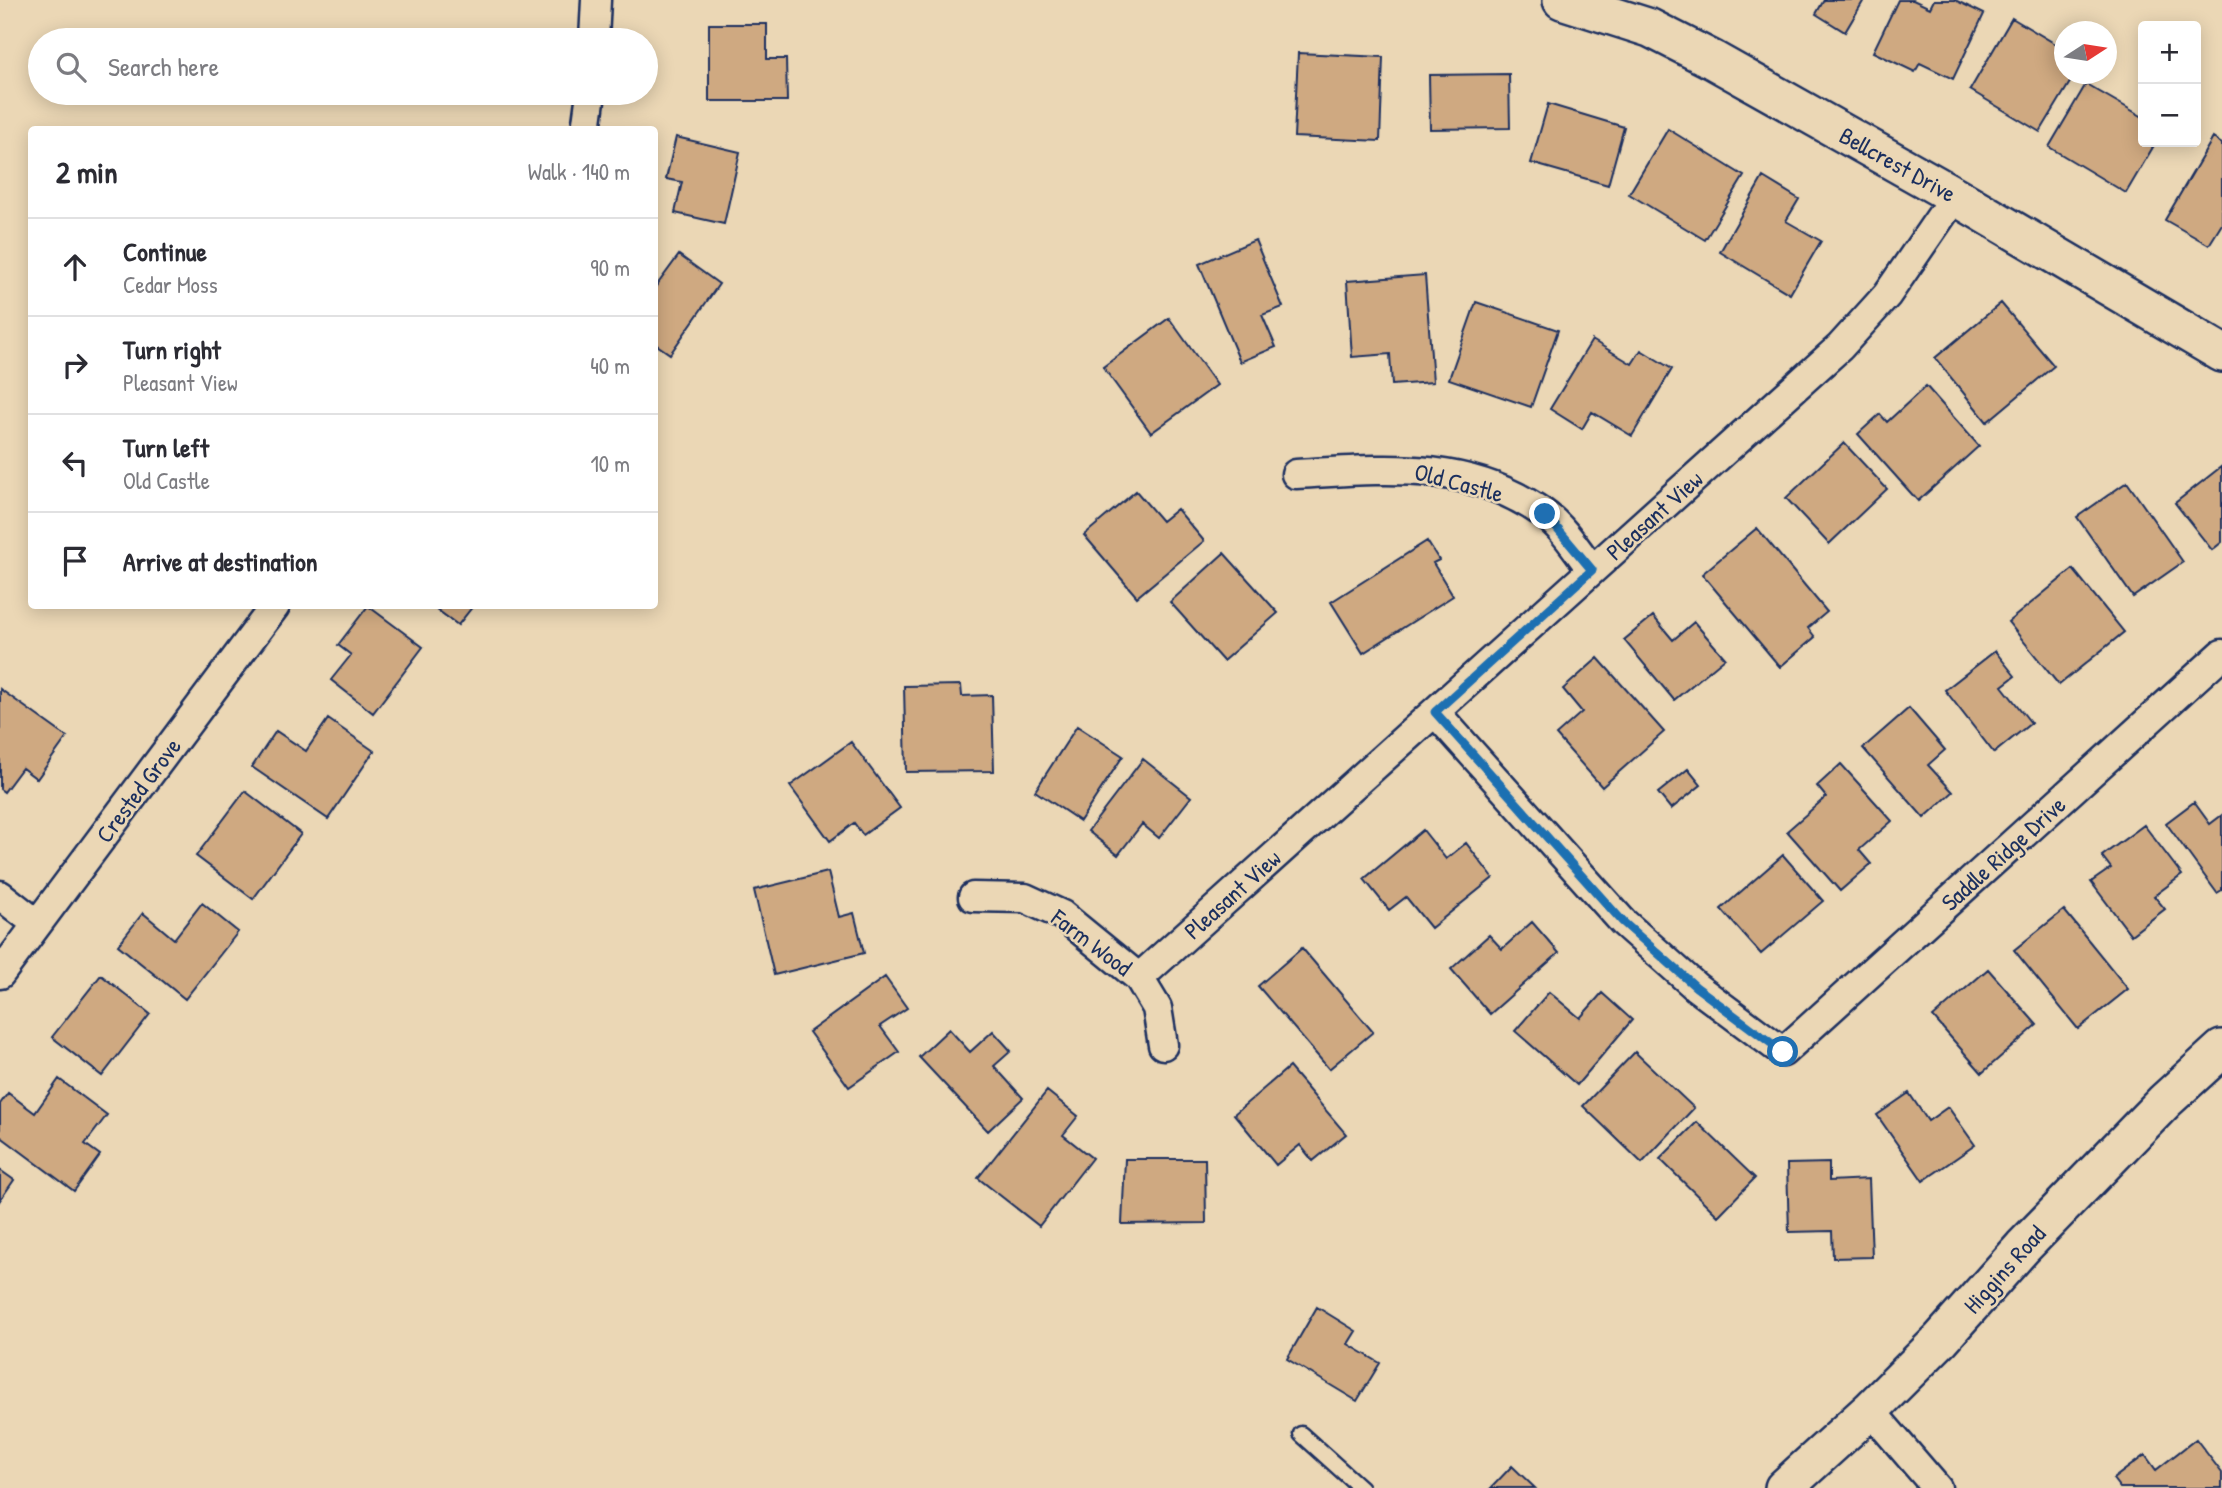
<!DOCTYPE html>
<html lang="en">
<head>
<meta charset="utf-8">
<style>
  :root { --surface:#fff; --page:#f7f7f7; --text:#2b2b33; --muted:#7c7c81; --line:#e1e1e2 }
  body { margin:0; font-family:"Patrick Hand",sans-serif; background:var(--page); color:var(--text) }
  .controls { position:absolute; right:21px; top:21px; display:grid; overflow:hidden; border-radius:7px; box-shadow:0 4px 18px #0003 }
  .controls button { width:63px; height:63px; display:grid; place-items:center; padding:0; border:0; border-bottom:2px solid var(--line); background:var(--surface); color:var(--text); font:35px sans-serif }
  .compass { position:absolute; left:2054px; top:21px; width:63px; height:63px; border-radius:50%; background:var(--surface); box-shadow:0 4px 18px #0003; rotate:78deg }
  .stop { position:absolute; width:21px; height:21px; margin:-16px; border:5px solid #1f6fb2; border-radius:50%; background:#fff }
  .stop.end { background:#1f6fb2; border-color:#fff; box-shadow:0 2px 7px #0008 }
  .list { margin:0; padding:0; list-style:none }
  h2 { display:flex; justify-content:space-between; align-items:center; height:91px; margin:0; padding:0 28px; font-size:30px }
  h2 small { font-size:23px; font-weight:400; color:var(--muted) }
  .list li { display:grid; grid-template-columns:46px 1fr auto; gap:21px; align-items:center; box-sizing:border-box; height:98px; padding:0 28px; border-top:2px solid var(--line) }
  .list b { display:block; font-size:26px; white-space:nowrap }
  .list p { margin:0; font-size:23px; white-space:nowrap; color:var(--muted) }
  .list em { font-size:23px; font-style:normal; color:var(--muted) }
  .icon { flex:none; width:38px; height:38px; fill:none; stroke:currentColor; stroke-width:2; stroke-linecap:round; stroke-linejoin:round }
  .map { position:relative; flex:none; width:2222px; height:1488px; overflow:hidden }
  .search { position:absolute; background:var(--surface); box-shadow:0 4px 18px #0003; left:28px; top:28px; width:630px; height:77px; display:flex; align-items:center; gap:18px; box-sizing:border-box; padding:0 24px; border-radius:38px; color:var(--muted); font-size:26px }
  .panel { position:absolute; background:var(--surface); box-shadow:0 4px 18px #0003; left:28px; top:126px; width:630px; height:483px; border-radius:7px }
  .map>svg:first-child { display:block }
  .building { fill:#cfa981; stroke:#1b2f5e; stroke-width:2 }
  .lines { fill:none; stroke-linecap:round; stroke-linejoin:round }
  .service-casing { stroke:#1b2f5e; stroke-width:19 }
  .minor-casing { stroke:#1b2f5e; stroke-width:33 }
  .tertiary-casing { stroke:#1b2f5e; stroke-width:42 }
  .service { stroke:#ebd7b5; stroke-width:14 }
  .minor { stroke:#ebd7b5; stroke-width:28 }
  .tertiary { stroke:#ebd7b5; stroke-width:37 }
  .route { stroke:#1f6fb2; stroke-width:9 }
  .labels { text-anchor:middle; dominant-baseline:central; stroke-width:5; stroke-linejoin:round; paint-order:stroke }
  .street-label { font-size:24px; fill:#1b2f5e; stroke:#ebd7b5 }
</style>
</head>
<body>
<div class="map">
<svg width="2222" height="1488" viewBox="0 0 2222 1488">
  <rect width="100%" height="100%" fill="#ebd7b5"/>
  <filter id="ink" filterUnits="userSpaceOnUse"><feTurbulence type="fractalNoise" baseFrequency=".0143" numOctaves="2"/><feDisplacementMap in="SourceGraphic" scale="14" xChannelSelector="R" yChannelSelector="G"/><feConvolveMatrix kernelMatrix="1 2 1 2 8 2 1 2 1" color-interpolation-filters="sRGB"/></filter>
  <g filter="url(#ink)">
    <path class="building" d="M1824,0H1864L1845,32L1816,14Z
      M1898,0H1913L1930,8L1934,0H1955L1984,14L1953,79L1920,63L1915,72L1873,52Z
      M2012,18L2064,49V74H2075L2040,132L1970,90Z
      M709,24H767V59H786L787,101H709Z
      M1298,53L1383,57L1380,141L1294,137Z
      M1509,74L1510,128L1430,129L1429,75Z
      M2086,84L2143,117V142H2156L2126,193L2049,147Z
      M1548,104L1624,127L1608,185L1531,163Z
      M1668,129L1744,176L1705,240L1629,194Z
      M676,137L740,152L724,224L675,213L682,182L666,179Z
      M2213,138L2222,144V224L2209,245L2165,220Z
      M1763,177L1799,199L1786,221L1821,241L1790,294L1720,252Z
      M1255,240L1283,307L1262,315L1276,347L1240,362L1199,264Z
      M679,255L719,284L670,354L654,343V289Z
      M1425,275L1433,382L1392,385L1390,354L1352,357L1347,281Z
      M1476,302L1558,330L1531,407L1449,379Z
      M2001,303L2054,366L1987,422L1935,358Z
      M1169,318L1217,385L1151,433L1103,367Z
      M1592,340L1632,364L1641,350L1672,369L1632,436L1592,412L1582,429L1550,409Z
      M1926,386L1979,446L1918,501L1858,434L1880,414L1887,422Z
      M1844,443L1887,489L1829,544L1786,498Z
      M2222,466V542L2212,550L2175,503Z
      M2127,482L2183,562L2133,597L2077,517Z
      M1136,491L1162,521L1177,509L1204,541L1137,597L1084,535Z
      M1757,528L1827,612L1808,628L1815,637L1780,667L1702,574Z
      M1427,541L1439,560L1433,563L1453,596L1363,653L1331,602Z
      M1224,553L1278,613L1223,661L1170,602Z
      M2073,569L2124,632L2059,685L2008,622Z
      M368,606L423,647L373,713L331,680L351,655L338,645Z
      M432,606H473L458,625Z
      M1653,616L1673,640L1694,622L1725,658L1674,700L1624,640Z
      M1995,651L2015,676L2002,686L2031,723L1994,753L1945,690Z
      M1598,658L1664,732L1602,787L1556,735L1582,712L1563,689Z
      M961,685L962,696L992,695L994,771L906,772L904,686Z
      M0,689L67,737L37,779L22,768L4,792L0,789Z
      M1909,708L1945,750L1928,765L1953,792L1924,818L1863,748Z
      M328,719L374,751L328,819L252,767L276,731L306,751Z
      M1077,726L1123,756L1080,821L1035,791Z
      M851,742L900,808L863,835L854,823L830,841L790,786Z
      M1143,759L1191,797L1159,838L1142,824L1118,855L1088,831Z
      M1841,764L1892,821L1859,850L1871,864L1840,891L1787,831L1826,797L1817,786Z
      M1688,769L1701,785L1671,809L1658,793Z
      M245,791L301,834L253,899L196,856Z
      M2194,802L2210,824L2222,815V890L2217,893L2166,823Z
      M2144,825L2182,875L2154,896L2165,909L2131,935L2091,882L2111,868L2102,856Z
      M1423,830L1446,859L1466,843L1493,878L1431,928L1406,897L1389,910L1364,879Z
      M1783,855L1823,901L1761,954L1721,909Z
      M828,872L839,917L854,913L864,953L774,975L754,890Z
      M202,903L238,932L185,999L118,945L143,913L174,939Z
      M2064,910L2128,989L2078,1029L2014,950Z
      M1532,922L1559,953L1490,1014L1451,969L1489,935L1502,949Z
      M1302,948L1373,1032L1329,1069L1258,986Z
      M1988,969L2037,1025L1982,1073L1933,1017Z
      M101,975L150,1014L102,1076L52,1037Z
      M885,977L907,1008L880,1026L899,1052L849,1087L809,1032Z
      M1549,992L1580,1018L1602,993L1632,1020L1577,1085L1515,1031Z
      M949,1029L970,1052L993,1031L1011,1051L994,1066L1023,1098L988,1131L919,1057Z
      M1635,1052L1694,1108L1642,1163L1583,1106Z
      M1289,1067L1346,1134L1313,1161L1300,1145L1276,1165L1234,1114Z
      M59,1079L107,1115L85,1144L100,1155L74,1191L0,1136V1104L8,1093L35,1113Z
      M1047,1091L1078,1116L1063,1135L1092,1158L1039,1226L978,1178Z
      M1909,1093L1928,1121L1948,1107L1975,1145L1923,1181L1877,1115Z
      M1697,1122L1755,1178L1718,1216L1660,1159Z
      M1125,1159H1205L1206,1223L1122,1224Z
      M1829,1163V1181L1869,1179L1872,1257L1833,1258L1832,1231L1789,1232L1787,1164Z
      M0,1170L14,1180L0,1200Z
      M1317,1307L1356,1331L1348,1344L1380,1363L1357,1401L1287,1359Z
      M2196,1439L2222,1473V1488H2120L2113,1479L2145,1455L2156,1470Z
      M1512,1466L1535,1488H1491Z"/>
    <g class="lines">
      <g class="service-casing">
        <path id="service" d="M1301,1434L1361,1488"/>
      </g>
      <g class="minor-casing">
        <path id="minor" d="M594,40L596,0
          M586,130L591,93
          M1296,474C1384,469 1466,459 1543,513C1563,527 1578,551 1592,570
          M1435,712L1623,922L1696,987L1783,1052L2222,654
          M0,895L37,924
          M973,897L1025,898L1062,915L1139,978L1157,1008L1163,1045
          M0,974L275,606
          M1139,978L1840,347L1887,295L1955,196
          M1870,1410L1937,1488"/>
      </g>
      <g class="tertiary-casing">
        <path id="tertiary" d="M1562,0L1650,28L1713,60L1955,196L2222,353
          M1784,1488L1870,1410L1941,1339L2023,1247L2165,1101L2222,1049"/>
      </g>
      <use href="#service" class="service"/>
      <use href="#minor" class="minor"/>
      <use href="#tertiary" class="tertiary"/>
    </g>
  </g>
  <g class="lines" filter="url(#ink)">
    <path class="route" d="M1545,514L1592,570L1435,712L1623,922L1696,987L1783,1052"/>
  </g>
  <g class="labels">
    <g class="street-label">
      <text transform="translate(1898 164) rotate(29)">Bellcrest Drive</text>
      <text transform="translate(1459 482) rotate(15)">Old Castle</text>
      <text transform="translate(1654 515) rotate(-42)">Pleasant View</text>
      <text transform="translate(138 790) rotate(-53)">Crested Grove</text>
      <text transform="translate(2003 853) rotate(-42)">Saddle Ridge Drive</text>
      <text transform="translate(1232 894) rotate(-42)">Pleasant View</text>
      <text transform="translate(1092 942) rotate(37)">Farm Wood</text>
      <text transform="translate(2004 1269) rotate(-48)">Higgins Road</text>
    </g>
  </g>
</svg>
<div class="controls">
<button>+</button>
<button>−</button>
</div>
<svg class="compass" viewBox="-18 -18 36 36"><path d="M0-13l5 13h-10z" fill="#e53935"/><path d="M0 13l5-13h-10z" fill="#7c7c81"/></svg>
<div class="stop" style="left:1783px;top:1052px"></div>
<div class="stop end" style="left:1545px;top:514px"></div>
<div class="search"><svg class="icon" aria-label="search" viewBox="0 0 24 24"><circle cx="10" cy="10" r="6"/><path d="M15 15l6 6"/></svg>Search here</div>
<section class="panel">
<h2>2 min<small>Walk · 140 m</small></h2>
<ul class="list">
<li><svg class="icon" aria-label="ahead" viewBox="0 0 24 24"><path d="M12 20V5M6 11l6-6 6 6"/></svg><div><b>Continue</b><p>Cedar Moss</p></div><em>90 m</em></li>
<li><svg class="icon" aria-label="right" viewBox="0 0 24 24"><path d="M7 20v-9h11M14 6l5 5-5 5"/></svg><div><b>Turn right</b><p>Pleasant View</p></div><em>40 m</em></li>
<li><svg class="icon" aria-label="left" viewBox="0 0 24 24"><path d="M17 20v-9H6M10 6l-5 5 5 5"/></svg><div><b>Turn left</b><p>Old Castle</p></div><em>10 m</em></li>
<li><svg class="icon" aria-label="arrive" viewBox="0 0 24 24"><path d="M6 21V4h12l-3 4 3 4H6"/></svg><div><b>Arrive at destination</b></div></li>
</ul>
</section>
</div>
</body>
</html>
